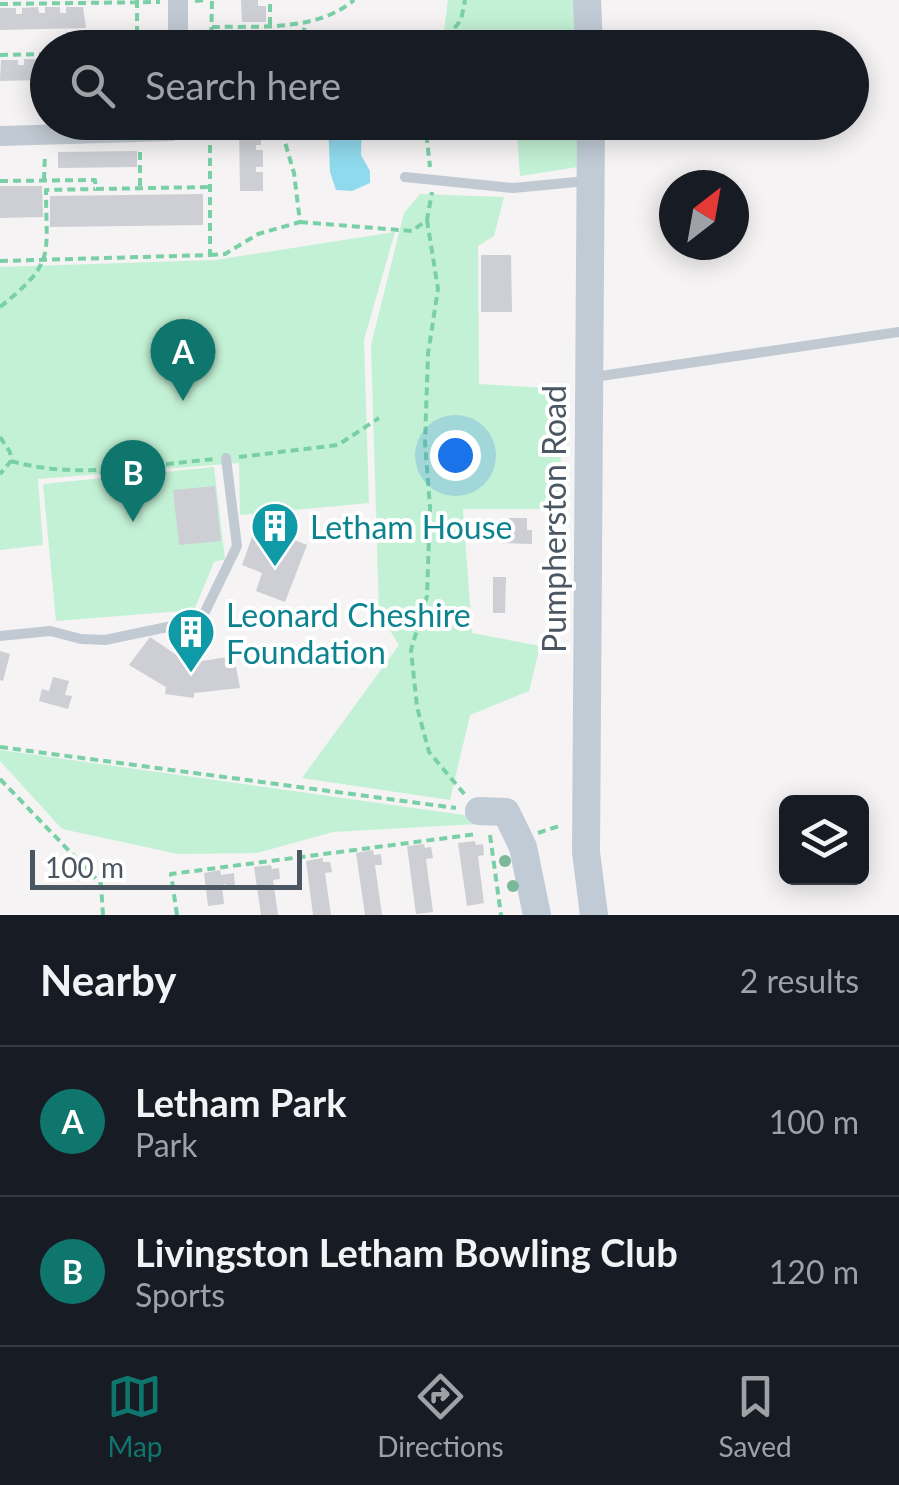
<!DOCTYPE html>
<html lang="en">
<head>
<meta charset="utf-8">
<style>
  :root { --surface:#171b24; --page:#242831; --text:#f1f3f6; --muted:#9ea1a6; --line:#363941; --accent:#0f766e }
  body { margin:0; font-family:Lato,sans-serif; background:var(--page); color:var(--text) }
  .controls { position:absolute; right:30px; bottom:30px; display:grid; overflow:hidden; border-radius:15px; box-shadow:0 5px 25px #0003 }
  .controls button { width:90px; height:90px; display:grid; place-items:center; padding:0; border:0; border-bottom:2px solid var(--line); background:var(--surface); color:var(--text); font:50px sans-serif }
  .compass { position:absolute; left:659px; top:170px; width:90px; height:90px; border-radius:50%; background:var(--surface); box-shadow:0 5px 25px #0003; rotate:31deg }
  .scale { position:absolute; left:30px; bottom:25px; width:272px; box-sizing:border-box; padding-left:10px; border:5px solid #4a5661; border-top:0; font-size:28px; line-height:35px; white-space:nowrap; color:#4a5661; -webkit-text-stroke:8px #fff; paint-order:stroke }
  .you { position:absolute; left:455px; top:455px; width:35px; height:35px; margin:-25px; border:8px solid #fff; border-radius:50%; background:#1a73e8; box-shadow:0 0 0 15px #1a73e833 }
  .badge { display:grid; place-items:center; width:65px; height:65px; border-radius:50%; background:var(--accent); color:#fff; font-size:32px; font-weight:700 }
  .pin { position:absolute; translate:-50% -82px; filter:drop-shadow(0 2px 5px #0008) }
  .pin::after { content:''; position:absolute; top:52px; width:35px; height:30px; background:inherit; clip-path:polygon(0 0,100% 0,50% 100%) }
  .list { margin:0; padding:0; list-style:none }
  h2 { display:flex; justify-content:space-between; align-items:center; height:130px; margin:0; padding:0 40px; font-size:42px }
  h2 small { font-size:32px; font-weight:400; color:var(--muted) }
  .list li { display:grid; grid-template-columns:65px 1fr auto; gap:30px; align-items:center; box-sizing:border-box; height:150px; padding:0 40px; border-top:2px solid var(--line) }
  .list b { display:block; font-size:38px; white-space:nowrap }
  .list p { margin:0; font-size:32px; white-space:nowrap; color:var(--muted) }
  .list em { font-size:32px; font-style:normal; color:var(--muted) }
  .icon { flex:none; width:55px; height:55px; fill:none; stroke:currentColor; stroke-width:2; stroke-linecap:round; stroke-linejoin:round }
  .map { position:relative; flex:none; width:899px; height:915px; overflow:hidden }
  .search { position:absolute; background:var(--surface); box-shadow:0 5px 25px #0003; left:30px; right:30px; top:30px; height:110px; display:flex; align-items:center; gap:25px; box-sizing:border-box; padding:0 35px; border-radius:55px; color:var(--muted); font-size:38px }
  .sheet { height:430px; background:var(--surface) }
  nav { display:flex; justify-content:space-around; align-items:center; box-sizing:border-box; height:140px; border-top:2px solid var(--line); background:var(--surface); font-size:28px; color:var(--muted) }
  nav a { display:grid; justify-items:center; gap:5px }
  nav .on { color:var(--accent) }
  .map>svg:first-child { display:block }
  .green { fill:#c3f1d5 }
  .water { fill:#90daee }
  .building { fill:#cdcfd5 }
  .lines { fill:none; stroke-linecap:round; stroke-linejoin:round }
  .path { stroke:#7ad0a6; stroke-width:4; stroke-dasharray:8 5; stroke-linecap:butt }
  .lane { stroke:#c1cad2; stroke-width:10 }
  .street { stroke:#c1cad2; stroke-width:20 }
  .secondary { stroke:#c1cbd6; stroke-width:28 }
  .tree { fill:#7bb799 }
  .labels { text-anchor:middle; dominant-baseline:central; stroke-width:8; stroke-linejoin:round; paint-order:stroke }
  .street-label { font-size:32px; fill:#4a5661; stroke:#fff }
  .culture-label { font-size:32px; fill:#0d838f; stroke:#fff; text-anchor:start }
</style>
</head>
<body>
<div class="map">
<svg width="899" height="915" viewBox="0 0 899 915">
  <rect width="100%" height="100%" fill="#f5f3f3"/>
  <path class="green" d="M448,0H574L576,47L442,48Z
    M516,123H577L578,167L520,176Z
    M420,194L504,197L494,236L478,246L479,384L563,389L559,509H463L472,633L540,646L529,691L470,715L450,800L302,778L399,645L379,613L371,345L404,213Z
    M395,232L364,340L369,503L240,515L239,463L38,479L43,545L0,550V267L215,260Z
    M214,467L225,559L214,562L194,610L56,621L43,484Z
    M0,750L471,816L478,824L333,832L257,853L178,854L62,829L0,761Z"/>
  <path class="water" d="M328,123H362L361,155L370,171V183L352,191L336,190L330,172Z"/>
  <path class="building" d="M241,0H258V6H266V22H242Z
    M38,7L39,13H45V7H60V13H66V7H83L86,28L0,30V8H16V14H22V8Z
    M244,30L266,34V48H244Z
    M24,59H41L44,80L0,81L1,60H18V65H24Z
    M239,125L261,129V145H256V150H263V167H256V172H263V191H240Z
    M137,151V167L58,168V152Z
    M0,186H42L43,217L0,218Z
    M203,194V225L50,227V196Z
    M481,255H511L512,312H481Z
    M215,486L221,541L179,545L173,490Z
    M509,518H527V530H532V544L502,543L503,530H509Z
    M276,533L307,545L285,602L256,591L262,573L242,565L252,537L272,545Z
    M493,577H506L505,613H493Z
    M150,637L175,654L202,661L234,656L240,688L194,693V698L165,694L166,687L129,665Z
    M0,651L10,654L3,681L0,680Z
    M53,677L69,681L65,695L72,696L68,709L39,701L42,689L49,691Z
    M475,841L476,845L483,844L484,855L478,856L484,903L467,906L458,843Z
    M424,844L425,848L431,847L433,858L426,859L433,912L416,914L407,846Z
    M373,850L374,855L381,854L382,865H375L382,915H365L356,853Z
    M323,858V862H330L332,872L325,873L331,915H313L306,861Z
    M271,865L272,869L279,868L280,879L273,880L278,915H261L254,867Z
    M220,870L221,875L234,873L235,889L227,890L226,884L222,885L224,904L208,906L204,873Z"/>
  <g class="lines">
    <path class="path" d="M137,0V48
      M195,1L205,0
      M0,4L160,2
      M270,25V0
      M212,27C259,26 316,32 354,0
      M211,48L212,0
      M299,48L306,23
      M438,48L461,20L465,0
      M0,55L45,54
      M45,115L46,54
      M425,122L430,167
      M140,152V188
      M44,180L45,155
      M0,181L95,180L96,189L208,187
      M427,220L438,289L428,354L425,443L430,507L427,596L411,650L417,707L429,752L466,796
      M300,222L412,231L427,220L432,192
      M210,255L225,254L258,234L300,222L294,173L279,122
      M0,261L210,255V122
      M0,307C56,262 46,257 46,190L95,189
      M0,437L10,452L11,461L0,474
      M239,457L338,445L379,418
      M11,461C77,480 147,465 215,459
      M0,747L456,808
      M0,779L101,884L103,915
      M538,833L562,825
      M490,835L501,915
      M177,915L171,874L477,834"/>
    <path class="lane" d="M405,177L513,188L587,181
      M594,377L899,332
      M0,636L50,631L81,639L105,640L201,620L237,546L226,458"/>
    <path class="street" d="M178,2V48
      M0,136L172,131L177,122"/>
    <path class="secondary" d="M587,0L589,48
      M591,122L586,852L594,915
      M479,811L506,812L523,847L537,915"/>
  </g>
  <g class="tree">
    <circle cx="505" cy="861" r="6"/>
    <circle cx="513" cy="886" r="6"/>
  </g>
  <defs>
    <g id="building-pin" transform="scale(2.5)"><path d="M0 17L-7.5 6A9.5 9.5 0 1 1 7.5 6Z" fill="#0f9aa8" stroke="#fff"/><path d="M-4-6H4V6H1V3H-1V6H-4ZM-2.5-4.3h1.7v1.8h-1.7ZM.8-4.3h1.7v1.8H.8ZM-2.5-1h1.7V.8h-1.7ZM.8-1h1.7V.8H.8Z" fill="#fff"/></g>
  </defs>
  <g fill-rule="evenodd">
    <use href="#building-pin" x="275" y="526"/>
    <use href="#building-pin" x="191" y="632"/>
  </g>
  <g class="labels">
    <g class="street-label">
      <text transform="translate(553 519) rotate(-90)">Pumpherston Road</text>
    </g>
    <g class="culture-label">
      <text x="310" y="526">Letham House</text>
      <text x="226" y="614">Leonard Cheshire<tspan x="226" dy="37">Foundation</tspan></text>
    </g>
  </g>
</svg>
<div class="controls">
<button><svg class="icon" aria-label="layers" viewBox="0 0 24 24"><path d="M12 4l9 5-9 5-9-5zM3 14l9 5 9-5"/></svg></button>
</div>
<svg class="compass" viewBox="-18 -18 36 36"><path d="M0-13l5 13h-10z" fill="#e53935"/><path d="M0 13l5-13h-10z" fill="#9ea1a6"/></svg>
<div class="scale">100 m</div>
<div class="you"></div>
<div class="pin badge" style="left:183px;top:401px">A</div>
<div class="pin badge" style="left:133px;top:522px">B</div>
<div class="search"><svg class="icon" aria-label="search" viewBox="0 0 24 24"><circle cx="10" cy="10" r="6"/><path d="M15 15l6 6"/></svg>Search here</div>
</div>
<section class="sheet">
<h2>Nearby<small>2 results</small></h2>
<ul class="list">
<li><span class="badge">A</span><div><b>Letham Park</b><p>Park</p></div><em>100 m</em></li>
<li><span class="badge">B</span><div><b>Livingston Letham Bowling Club</b><p>Sports</p></div><em>120 m</em></li>
</ul>
</section>
<nav>
<a class="on"><svg class="icon" aria-label="map" viewBox="0 0 24 24"><path d="M3 6l6-2 6 2 6-2v14l-6 2-6-2-6 2zM9 4v14M15 6v14"/></svg>Map</a>
<a><svg class="icon" aria-label="directions" viewBox="0 0 24 24"><path d="M12 3l9 9-9 9-9-9zM9 14v-3h6M13 9l2 2-2 2"/></svg>Directions</a>
<a><svg class="icon" aria-label="saved" viewBox="0 0 24 24"><path d="M7 4h10v16l-5-4-5 4z"/></svg>Saved</a>
</nav>
</body>
</html>
